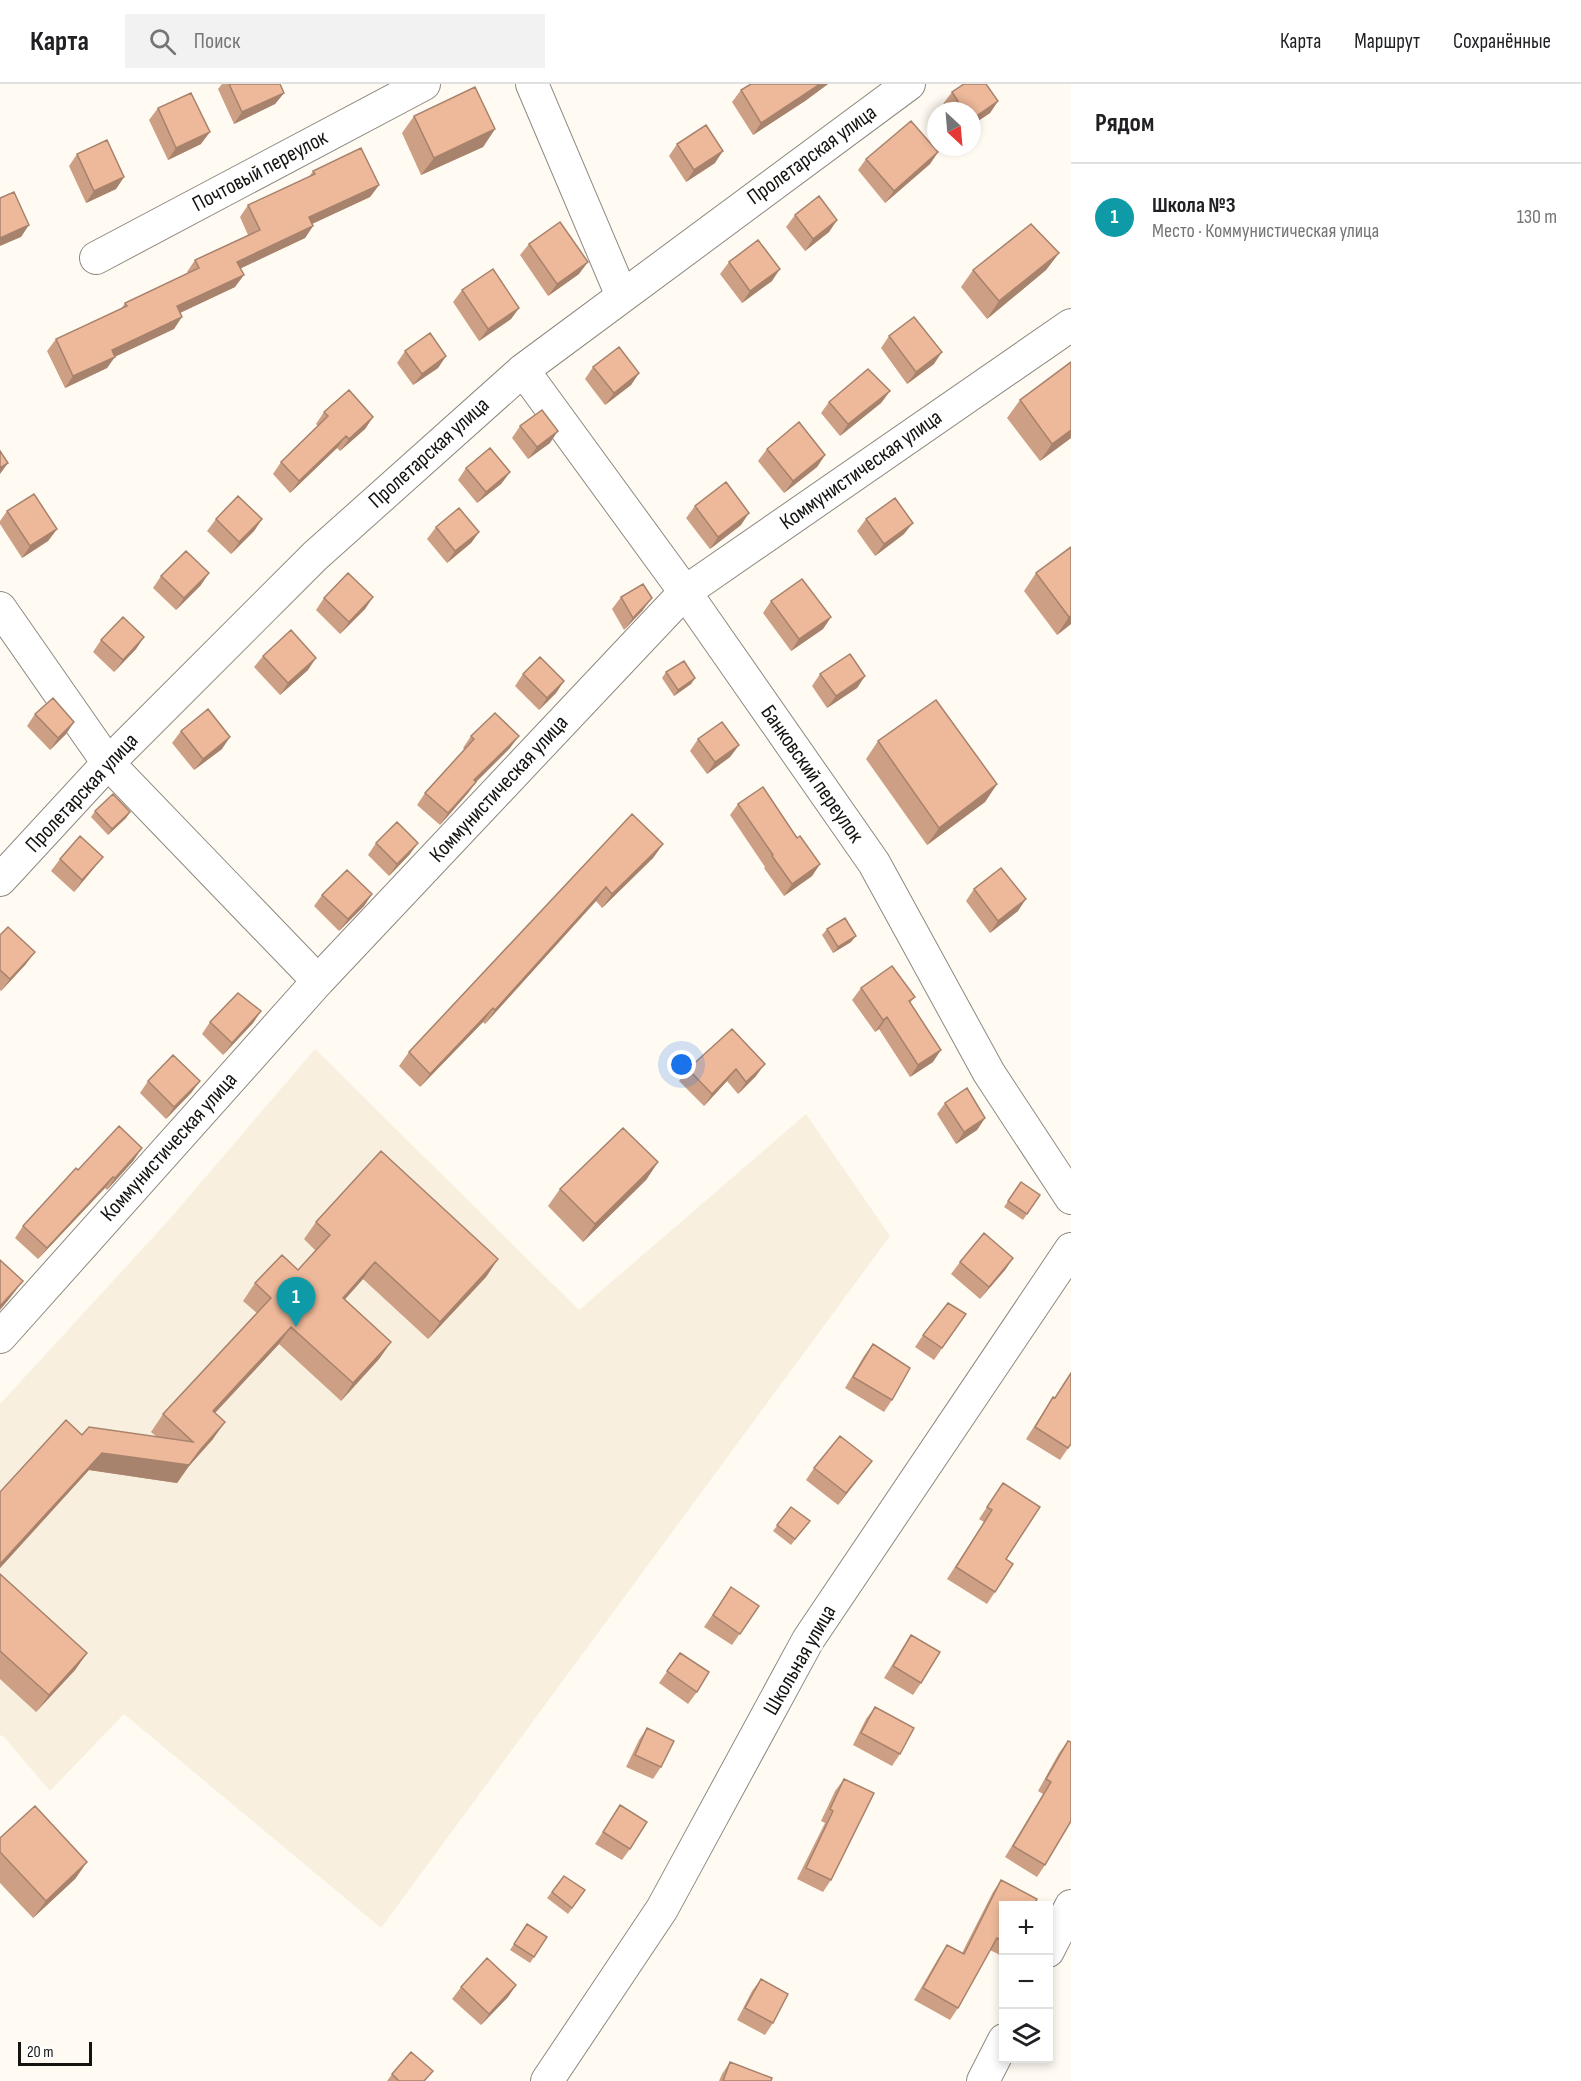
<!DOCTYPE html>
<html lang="ru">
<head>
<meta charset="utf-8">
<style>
  :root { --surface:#fff; --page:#f2f2f2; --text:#202124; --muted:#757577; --line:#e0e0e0; --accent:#7c3aed }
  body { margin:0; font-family:"Sofia Sans Condensed",sans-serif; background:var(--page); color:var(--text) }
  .controls { position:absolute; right:18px; bottom:18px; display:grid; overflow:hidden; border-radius:0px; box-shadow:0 3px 9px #0003 }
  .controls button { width:54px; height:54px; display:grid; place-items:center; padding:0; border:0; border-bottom:2px solid var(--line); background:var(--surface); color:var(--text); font:30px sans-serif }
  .compass { position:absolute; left:927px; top:18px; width:54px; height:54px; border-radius:50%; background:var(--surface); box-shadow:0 3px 9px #0003; rotate:154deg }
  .scale { position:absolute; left:18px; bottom:15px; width:74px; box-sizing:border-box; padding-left:6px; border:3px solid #151310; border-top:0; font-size:16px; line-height:21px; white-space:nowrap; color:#151310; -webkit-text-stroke:4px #fff; paint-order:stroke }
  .you { position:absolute; left:682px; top:981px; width:21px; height:21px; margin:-15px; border:4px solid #fff; border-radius:50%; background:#1a73e8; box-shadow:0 0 0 9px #1a73e833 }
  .badge { display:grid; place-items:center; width:39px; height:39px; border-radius:50%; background:var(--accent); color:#fff; font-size:20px; font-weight:700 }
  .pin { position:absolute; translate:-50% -50px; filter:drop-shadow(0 2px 3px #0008) }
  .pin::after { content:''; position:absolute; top:32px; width:21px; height:18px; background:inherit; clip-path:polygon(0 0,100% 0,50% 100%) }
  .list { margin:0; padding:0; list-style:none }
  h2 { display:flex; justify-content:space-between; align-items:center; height:78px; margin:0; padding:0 24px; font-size:26px }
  h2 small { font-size:20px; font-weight:400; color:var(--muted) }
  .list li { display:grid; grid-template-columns:39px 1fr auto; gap:18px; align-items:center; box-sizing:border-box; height:108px; padding:0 24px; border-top:2px solid var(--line) }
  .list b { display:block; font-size:22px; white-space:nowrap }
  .list p { margin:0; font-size:20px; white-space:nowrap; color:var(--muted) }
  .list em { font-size:20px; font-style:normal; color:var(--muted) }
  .icon { flex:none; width:33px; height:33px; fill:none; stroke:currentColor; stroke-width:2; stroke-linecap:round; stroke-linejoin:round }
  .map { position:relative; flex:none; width:1071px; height:1997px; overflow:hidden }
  header { display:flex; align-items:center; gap:36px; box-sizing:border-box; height:84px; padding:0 30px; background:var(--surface); border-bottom:2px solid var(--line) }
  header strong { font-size:28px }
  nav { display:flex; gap:33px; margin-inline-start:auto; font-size:21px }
  .search { width:420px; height:54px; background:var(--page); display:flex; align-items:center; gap:15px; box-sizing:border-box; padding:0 21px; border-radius:0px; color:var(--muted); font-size:22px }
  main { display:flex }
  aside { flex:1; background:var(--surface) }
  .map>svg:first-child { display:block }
  .built { fill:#f8efde }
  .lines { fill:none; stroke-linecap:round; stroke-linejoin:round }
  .minor-casing { stroke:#8e8980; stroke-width:34 }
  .minor { stroke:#fff; stroke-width:32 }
  .wall { fill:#cd9f84 }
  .shaded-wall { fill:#a7826c }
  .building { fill:#eeb99a; stroke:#a7826c; stroke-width:1.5 }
  .labels { text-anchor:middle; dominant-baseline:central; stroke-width:6; stroke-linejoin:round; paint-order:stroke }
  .street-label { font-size:22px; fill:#151310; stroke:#fff }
</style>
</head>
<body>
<header>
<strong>Карта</strong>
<div class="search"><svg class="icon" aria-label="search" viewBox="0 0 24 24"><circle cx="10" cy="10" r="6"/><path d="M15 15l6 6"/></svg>Поиск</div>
<nav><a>Карта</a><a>Маршрут</a><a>Сохранённые</a></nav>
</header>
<main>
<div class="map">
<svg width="1071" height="1997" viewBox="0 0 1071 1997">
  <rect width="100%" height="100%" fill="#fffbf3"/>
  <path class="built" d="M315,965L579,1226L806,1030L890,1152L381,1844L124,1630L50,1707L3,1652L0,1651V1320L167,1138Z"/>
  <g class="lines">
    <g class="minor-casing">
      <path id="minor" d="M532,0L622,212
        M96,174L424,0
        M523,286L685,508L874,779L989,989L1071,1114
        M0,524L108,679L318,897
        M0,796L108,679L315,472L523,286L909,0
        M0,1253L318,897L685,508L1071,241
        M1048,1867L1071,1822
        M547,1997L662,1825L808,1556L1071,1165
        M983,1997L1004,1956"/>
    </g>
    <use href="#minor" class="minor"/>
  </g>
  <path class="wall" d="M222,0H280L284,9L275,20L234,40L218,5Z
    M751,0H828L805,17L753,51L732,18L741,6Z
    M952,8L998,17L990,29L972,41V27H948L943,20Z
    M158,24L201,60L168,76L149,36Z
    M414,32L495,45L483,63L421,91L402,49Z
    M677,60L715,79L686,98L669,72Z
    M938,68L930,80L885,119L858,86L866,75Z
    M77,70L124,93L116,105L86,119L69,82Z
    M313,87L379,101L370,113L312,140L313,142L305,154L240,184L235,203L180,229L174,245L115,272L107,284L65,304L47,267L56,255L121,225L125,219L188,189L187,188L195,176L248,151L240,133L248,121L309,93Z
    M795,131L837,136L829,148L805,167L786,143Z
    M529,160L579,190L548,212L520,171Z
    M1059,169L1046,186L987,235L961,203L973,186Z
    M729,178L772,197L742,219L720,190Z
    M462,206L519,224L511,235L479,257L453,218Z
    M889,252L934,280L907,300L881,264Z
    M405,267L446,272L438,284L413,301L397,279Z
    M593,283L639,289L631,301L605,321L585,295Z
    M890,307L881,319L840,352L821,329L829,318Z
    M1020,316L1071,354L1040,377L1007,334Z
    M324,328L373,333L365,345L340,367L337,364L290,409L273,390L281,378L318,342L316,340Z
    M520,342L550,359L528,375L512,354Z
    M767,365L825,371L817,383L784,409L758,377Z
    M466,384L510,388L501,400L477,419L458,396Z
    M695,422L741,441L710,465L686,434Z
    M7,427L57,445L48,457L22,474L0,440V437Z
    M216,435H262L254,447L231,470L207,447Z
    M866,435L904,450L875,472L857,447Z
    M436,443L479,448L471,459L447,479L427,455Z
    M1071,463V540L1057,551L1024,507L1036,489Z
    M161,492L201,501L176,526L153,504Z
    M373,513L365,525L340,550L316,526L324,514Z
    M621,513L643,526L624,546L612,525Z
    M771,517L831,533L823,545L791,567L763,529Z
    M144,553L136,565L114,588L93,568L101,556Z
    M263,572L308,586L280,611L254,583Z
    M666,588L695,594L691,600L674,612L662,594Z
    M523,590L564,597L556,609L539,626L515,602Z
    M820,590L865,592L857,604L827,624L812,602Z
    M35,630L74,638L66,650L50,666L27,642Z
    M181,647L222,665L194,686L172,659Z
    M471,652L510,664L476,698L468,709L440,741L417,721L425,709L465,666L463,664Z
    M698,655L739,661L730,673L707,690L690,667Z
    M878,657L997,700L985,718L927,761L866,675Z
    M738,720L797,754L820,780L812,792L784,812L764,784L765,783L730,731Z
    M95,727L130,728L126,734L108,751L91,733Z
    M632,730L663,760L653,774L602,824L596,817L485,940L483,938L420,1003L399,982L409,968Z
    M376,759L410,770L389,792L368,771Z
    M60,775L94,784L74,808L51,787Z
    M974,805L1018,827L990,849L966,817Z
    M372,810L364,822L339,847L314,822L322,811Z
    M827,845L851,858L833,869L822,851Z
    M0,851L26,880L1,907L0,906Z
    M861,904L915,913L910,919L933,978L910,993L879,945L875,948L852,916Z
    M261,927L253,939L223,971L202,950L210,938Z
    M732,945L756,992L738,1010L727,997L704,1022L679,997L688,985Z
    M148,997H200L191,1009L166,1035L140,1009Z
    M945,1019L985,1034L977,1046L956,1060L937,1030Z
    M134,1076L107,1106L105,1104L38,1175L15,1154L23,1142L78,1086Z
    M658,1078L646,1096L583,1158L548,1122L560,1105Z
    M1021,1098L1040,1111L1023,1136L1004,1123Z
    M316,1138L498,1175L486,1193L428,1255L363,1195L345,1215L391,1258L379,1275L341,1317L279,1260L215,1329L213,1355L189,1382L177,1399L89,1386L0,1484V1408L82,1351L157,1353L151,1348L163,1330L257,1229L243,1217L255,1199L298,1186L316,1167L304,1155Z
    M1013,1174L1005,1186L980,1215L951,1190L960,1178Z
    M966,1230L934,1276L915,1263L923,1251Z
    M873,1260L892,1316L884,1328L845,1304L864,1272Z
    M1053,1313L1071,1360L1060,1376L1026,1355Z
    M872,1377L838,1421L806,1396L814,1384Z
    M1003,1399L1006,1475L995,1508L987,1520L947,1495L984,1438L979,1435Z
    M791,1423L810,1437L791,1461L773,1447Z
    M0,1490L87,1569L75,1586L36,1628L0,1595Z
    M731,1503L759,1522L732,1561L704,1543Z
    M911,1551L921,1599L913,1611L884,1594L903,1563Z
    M680,1569L697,1608L688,1620L659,1599Z
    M875,1623L900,1670L892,1682L853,1661L866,1635Z
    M647,1644L661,1683L653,1695L626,1683L639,1656Z
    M1068,1657L1045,1781L1037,1793L1005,1773L1043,1710L1038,1707L1059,1669Z
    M844,1695L831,1796L823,1808L797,1795L825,1739L821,1737L835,1707Z
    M620,1721L630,1765L622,1776L595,1760Z
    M0,1754L87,1778L75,1795L33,1834L0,1799Z
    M564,1792L585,1806L568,1830L547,1814Z
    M1001,1796L1004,1821V1873L990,1866L958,1924L950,1936L914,1916L939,1873L947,1861L962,1869L993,1808Z
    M527,1840L534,1873L530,1879L510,1866Z
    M761,1895L773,1939L765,1951L737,1936L752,1907Z
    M516,1901L508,1913L481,1941L452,1915L461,1903Z
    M730,1978L771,1997H719L722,1990Z
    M392,1990L426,1997H387Z"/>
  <path class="shaded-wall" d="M820,0H828L805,17L753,51L761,39Z
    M284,9L275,20L234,40L242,28Z
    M998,17L990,29L972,41V35Z
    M495,45L483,63L421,91L434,74Z
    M210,48L201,60L168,76L176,64Z
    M723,67L715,79L686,98L694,86Z
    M938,68L930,80L885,119L894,107Z
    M124,93L116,105L86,119L94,107Z
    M379,101L370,113L301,145L309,133Z
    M837,136L829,148L805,167L813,155Z
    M29,141L21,153L0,162V154Z
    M313,142L305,154L229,190L237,178Z
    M1059,169L1046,186L987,235L999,217Z
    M588,178L579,190L548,212L557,200Z
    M780,185L772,197L742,219L750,207Z
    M244,191L235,203L169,234L177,222Z
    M519,224L511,235L479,257L488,245Z
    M182,233L174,245L104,278L112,266Z
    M942,268L934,280L907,300L916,288Z
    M446,272L438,284L413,301L422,290Z
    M115,273L107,284L65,304L73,292Z
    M639,289L631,301L605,321L614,309Z
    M890,307L881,319L840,352L848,340Z
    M373,333L365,345L340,367L349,355Z
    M1071,346V354L1040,377L1052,360Z
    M558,347L550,359L528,375L537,363Z
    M346,352L337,364L290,409L299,397Z
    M825,371L817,383L784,409L793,397Z
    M8,379L0,390V384Z
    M510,388L501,400L477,419L486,408Z
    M749,429L741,441L710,465L718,453Z
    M262,435L254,447L231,470L239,458Z
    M913,439L904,450L875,472L884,460Z
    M57,445L48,457L22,474L30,462Z
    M479,448L471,459L447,479L455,467Z
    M209,489L201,501L176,526L184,514Z
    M373,513L365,525L340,550L349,538Z
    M652,514L643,526L624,546L633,534Z
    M1071,532V540L1057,551L1069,533Z
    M831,533L823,545L791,567L799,555Z
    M144,553L136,565L114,588L123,576Z
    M316,574L308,586L280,611L288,599Z
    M865,592L857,604L827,624L836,612Z
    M695,594L691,600L674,612L678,606Z
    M564,597L556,609L539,626L547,614Z
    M74,638L66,650L50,666L58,654Z
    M519,652L510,664L466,708L474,696Z
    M230,653L222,665L194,686L203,675Z
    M739,661L730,673L707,690L715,678Z
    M476,698L468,709L440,741L448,729Z
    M997,700L985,718L927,761L939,744Z
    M130,728L126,734L108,751L112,745Z
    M418,759L410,770L389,792L397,780Z
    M663,760L653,774L602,824L612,810Z
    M103,773L94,784L74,808L82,796Z
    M820,780L812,792L784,812L792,800Z
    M606,803L596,817L485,940L495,926Z
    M372,810L364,822L339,847L348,835Z
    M1026,815L1018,827L990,849L998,837Z
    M856,852L851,858L833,869L838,863Z
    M35,868L26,880L1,907L10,895Z
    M493,924L483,938L420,1003L430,990Z
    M261,927L253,939L223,971L232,959Z
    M887,933L879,945L875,948L883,936Z
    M941,966L933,978L910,993L918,981Z
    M765,980L756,992L738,1010L746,998Z
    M736,985L727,997L704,1022L712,1010Z
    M200,997L191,1009L166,1035L174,1023Z
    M985,1034L977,1046L956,1060L964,1048Z
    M142,1064L134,1076L107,1106L115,1094Z
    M658,1078L646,1096L583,1158L595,1140Z
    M113,1093L105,1104L38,1175L47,1164Z
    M1013,1174L1005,1186L980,1215L989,1203Z
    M498,1175L486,1193L428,1255L440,1238Z
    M375,1178L363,1195L331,1231L343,1214Z
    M23,1197L10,1214L0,1226V1222Z
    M291,1243L279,1260L201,1344L213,1327Z
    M391,1258L379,1275L341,1317L353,1299Z
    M225,1338L213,1355L189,1382L177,1399L89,1386L0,1484V1480L102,1369L201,1365Z
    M872,1377L863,1389L838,1421L846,1409Z
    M87,1569L75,1586L36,1628L49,1611Z
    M87,1778L75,1795L33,1834L46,1817Z
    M516,1901L508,1913L481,1941L489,1930Z"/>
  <path class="building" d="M229,0H280L284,9L242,28Z
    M751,0H820L761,39L741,6Z
    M964,0H986L998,17L972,35V27H964L952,8Z
    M475,3L495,45L434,74L414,32Z
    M191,9L210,48L176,64L158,24Z
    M911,37L938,68L894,107L866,75Z
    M706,41L723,67L694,86L677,60Z
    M107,56L124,93L94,107L77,70Z
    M361,64L379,101L309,133L313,142L237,178L244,191L177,222L182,233L112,266L115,273L73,292L56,255L127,222L125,219L199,184L195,176L260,146L248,121L315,90L313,87Z
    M14,108L29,141L0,154V114Z
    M819,112L837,136L813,155L795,131Z
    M560,138L588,178L557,200L529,160Z
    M1031,140L1059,169L999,217L973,186Z
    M758,156L780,185L750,207L729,178Z
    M493,185L519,224L488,245L462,206Z
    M914,233L942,268L916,288L889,252Z
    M430,249L446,272L422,290L405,267Z
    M619,263L639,289L614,309L593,283Z
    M1071,278V346L1052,360L1020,316Z
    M868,285L890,307L848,340L829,318Z
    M349,306L373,333L349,355L346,352L299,397L281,378L328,332L324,328Z
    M542,326L558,347L537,363L520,342Z
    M799,338L825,371L793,397L767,365Z
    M490,364L510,388L486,408L466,384Z
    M0,367L8,379L0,384Z
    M726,398L749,429L718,453L695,422Z
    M34,410L57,445L30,462L7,427Z
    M238,412L262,435L239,458L216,435Z
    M895,414L913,439L884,460L866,435Z
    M459,424L479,448L455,467L436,443Z
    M1071,463V532L1069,533L1036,489Z
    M186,467L209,489L184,514L161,492Z
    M348,489L373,513L349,538L324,514Z
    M802,495L831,533L799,555L771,517Z
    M643,500L652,514L633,534L621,513Z
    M123,533L144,553L123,576L101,556Z
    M291,546L316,574L288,599L263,572Z
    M850,570L865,592L836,612L820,590Z
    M540,573L564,597L547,614L523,590Z
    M684,577L695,594L678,606L666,588Z
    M53,614L74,638L58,654L35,630Z
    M936,616L997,700L939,744L878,657Z
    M208,625L230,653L203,675L181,647Z
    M495,629L519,652L474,696L476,698L448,729L425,709L474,655L471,652Z
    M722,638L739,661L715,678L698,655Z
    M763,703L797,754L800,752L820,780L792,800L772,772L773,771L738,720Z
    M113,710L130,728L112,745L95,727Z
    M632,730L663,760L612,810L606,803L495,926L493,924L430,990L409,968Z
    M397,738L418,759L397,780L376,759Z
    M80,752L103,773L82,796L60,775Z
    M1001,784L1026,815L998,837L974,805Z
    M347,786L372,810L348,835L322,811Z
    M845,834L856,852L838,863L827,845Z
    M8,843L35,868L10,895L0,886V851Z
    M892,882L915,913L909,917L941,966L918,981L887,933L883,936L861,904Z
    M238,909L261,927L232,959L210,938Z
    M732,945L765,980L746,998L736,985L712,1010L688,985Z
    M173,971L200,997L174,1023L148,997Z
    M967,1004L985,1034L964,1048L945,1019Z
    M119,1042L142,1064L115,1094L113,1093L47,1164L23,1142L76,1084L78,1086Z
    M623,1044L658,1078L595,1140L560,1105Z
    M381,1067L498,1175L440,1238L375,1178L343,1214L391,1258L353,1299L291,1243L213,1327L225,1338L201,1365L189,1381L102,1369L0,1480V1408L66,1336L82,1351L89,1343L193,1358L163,1330L271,1214L255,1199L282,1171L298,1186L330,1151L316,1138Z
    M1021,1098L1040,1111L1027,1130L1008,1117Z
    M984,1149L1013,1174L989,1203L960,1178Z
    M0,1176L23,1197L0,1222Z
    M948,1219L966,1230L942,1264L923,1251Z
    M873,1260L910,1284L892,1316L853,1293Z
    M1071,1289V1360L1068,1364L1035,1343L1053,1313L1055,1314Z
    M840,1352L872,1377L846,1409L814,1384Z
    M1003,1399L1040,1423L1006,1475L1013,1480L995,1508L956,1483L992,1426L987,1423Z
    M791,1423L810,1437L795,1455L777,1441Z
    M0,1490L87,1569L49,1611L0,1567Z
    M731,1503L759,1522L740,1550L713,1531Z
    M911,1551L940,1568L921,1599L893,1582Z
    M680,1569L709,1588L697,1608L667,1587Z
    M875,1623L914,1644L900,1670L861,1649Z
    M647,1644L674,1657L661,1683L635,1671Z
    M1068,1657L1071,1658V1737L1045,1781L1013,1762L1051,1698L1046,1695Z
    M844,1695L874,1709L831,1796L806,1784L833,1727L830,1725Z
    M620,1721L647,1738L630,1765L603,1748Z
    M35,1722L87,1778L46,1817L0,1768V1754Z
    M564,1792L585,1806L572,1824L552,1808Z
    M1001,1796L1037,1815L1034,1821H1004V1857L997,1854L958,1924L923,1904L947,1861L964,1870Z
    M527,1840L547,1853L534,1873L514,1860Z
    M487,1874L516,1901L489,1930L461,1903Z
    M761,1895L788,1910L773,1939L745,1924Z
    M411,1968L433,1987L424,1997H399L392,1990Z
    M730,1978L772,1994L771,1997H723Z"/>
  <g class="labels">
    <g class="street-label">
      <text transform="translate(812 71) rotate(-36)">Пролетарская улица</text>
      <text transform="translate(260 87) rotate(-28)">Почтовый переулок</text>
      <text transform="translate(429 369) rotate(-42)">Пролетарская улица</text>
      <text transform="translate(861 386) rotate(-35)">Коммунистическая улица</text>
      <text transform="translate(812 690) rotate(55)">Банковский переулок</text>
      <text transform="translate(499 705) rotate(-47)">Коммунистическая улица</text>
      <text transform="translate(82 709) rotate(-47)">Пролетарская улица</text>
      <text transform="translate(169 1063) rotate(-48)">Коммунистическая улица</text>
      <text transform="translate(800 1576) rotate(-60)">Школьная улица</text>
    </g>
  </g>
</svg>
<div class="controls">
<button>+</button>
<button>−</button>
<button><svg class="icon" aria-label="layers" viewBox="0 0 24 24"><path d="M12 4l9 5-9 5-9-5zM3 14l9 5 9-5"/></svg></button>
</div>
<svg class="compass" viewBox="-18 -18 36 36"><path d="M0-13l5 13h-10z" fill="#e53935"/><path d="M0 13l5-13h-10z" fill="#757577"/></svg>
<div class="scale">20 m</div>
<div class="you"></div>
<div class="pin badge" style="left:296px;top:1243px;background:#0f9aa8">1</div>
</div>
<aside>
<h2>Рядом<small></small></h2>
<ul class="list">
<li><span class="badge" style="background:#0f9aa8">1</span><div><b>Школа №3</b><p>Место · Коммунистическая улица</p></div><em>130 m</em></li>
</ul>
</aside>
</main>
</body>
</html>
